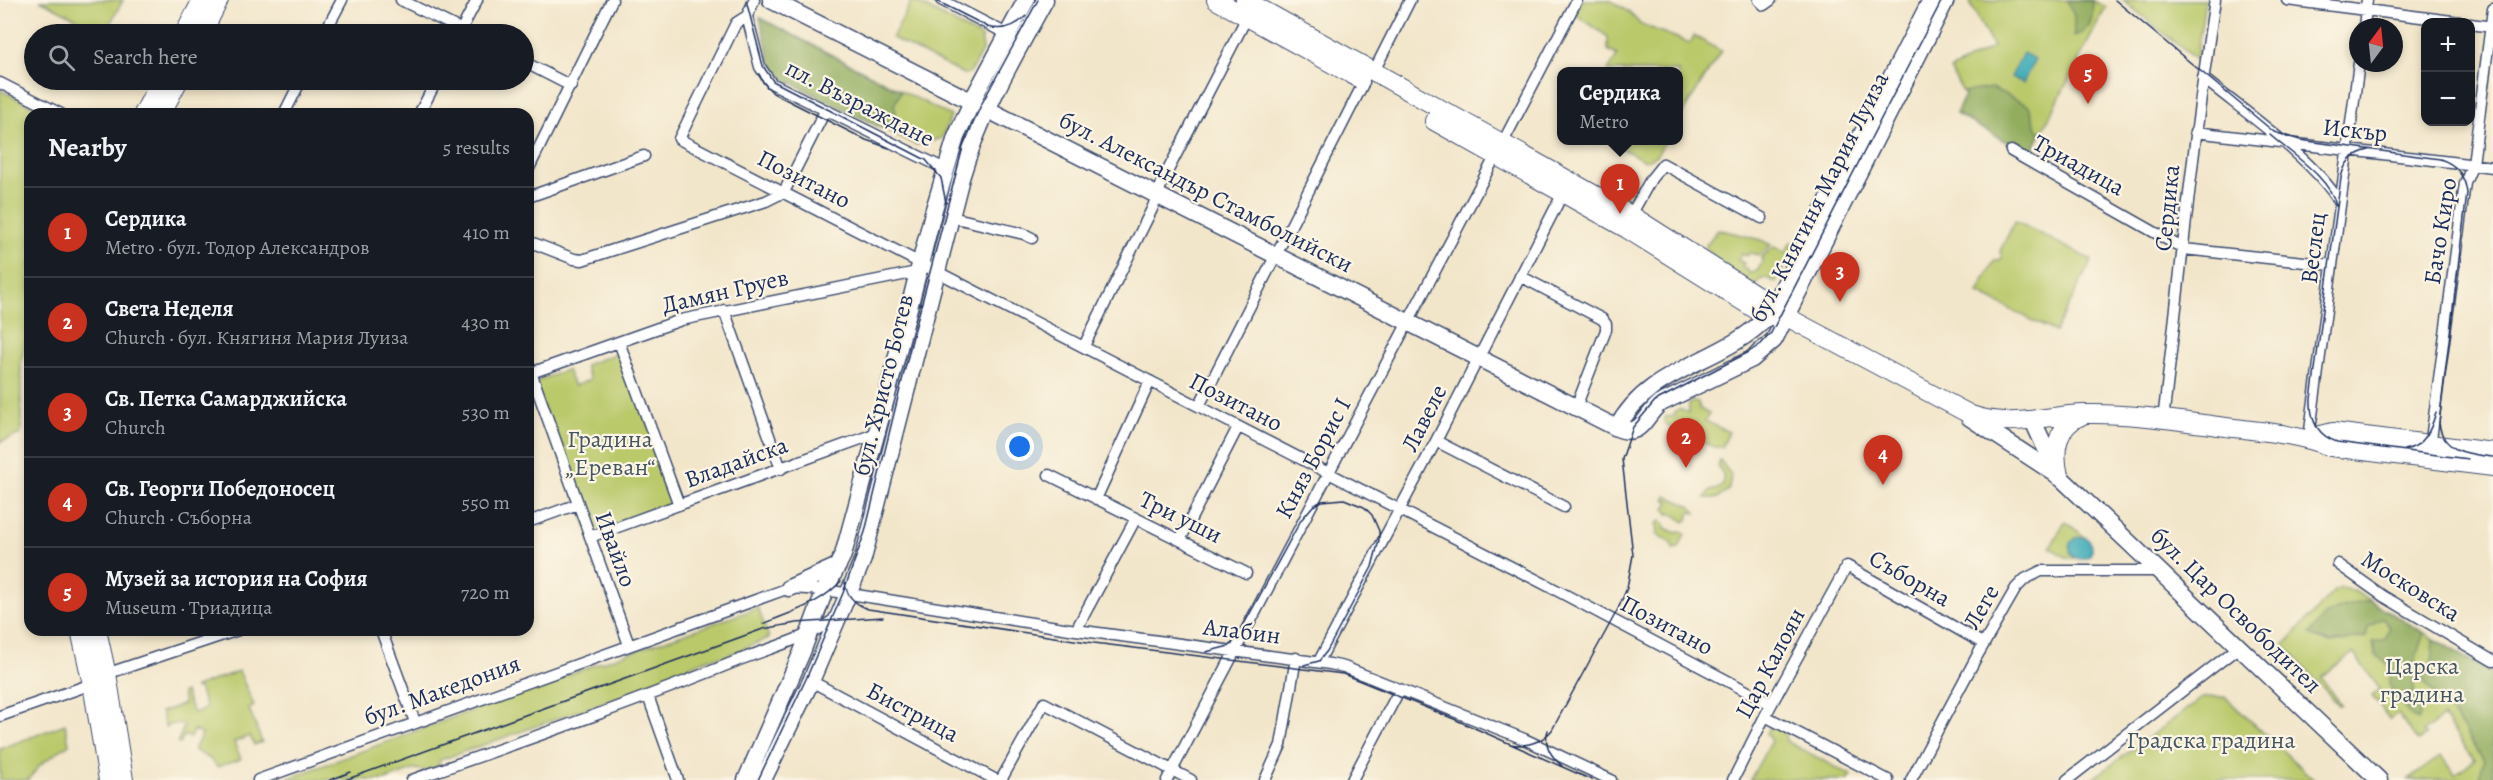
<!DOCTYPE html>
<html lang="en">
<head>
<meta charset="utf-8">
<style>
  :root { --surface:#171b24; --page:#20242c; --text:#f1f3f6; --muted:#9ea1a6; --line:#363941; --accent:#c8321e }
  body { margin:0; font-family:Alegreya,serif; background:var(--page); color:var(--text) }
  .controls { position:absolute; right:18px; top:18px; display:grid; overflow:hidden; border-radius:12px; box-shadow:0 3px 9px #0003 }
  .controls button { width:54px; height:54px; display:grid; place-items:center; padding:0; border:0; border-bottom:2px solid var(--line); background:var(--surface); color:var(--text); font:30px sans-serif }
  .compass { position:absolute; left:2349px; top:18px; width:54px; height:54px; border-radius:50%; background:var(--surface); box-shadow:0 3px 9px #0003; rotate:15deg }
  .you { position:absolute; left:1020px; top:447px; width:21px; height:21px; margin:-15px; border:4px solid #fff; border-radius:50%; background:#1a73e8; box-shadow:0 0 0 9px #1a73e833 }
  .badge { display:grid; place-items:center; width:39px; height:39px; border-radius:50%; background:var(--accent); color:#fff; font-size:20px; font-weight:700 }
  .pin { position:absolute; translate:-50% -50px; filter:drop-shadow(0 2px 3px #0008) }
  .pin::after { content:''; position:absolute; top:32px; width:21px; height:18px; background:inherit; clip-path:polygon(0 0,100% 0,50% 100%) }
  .popup { position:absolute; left:1557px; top:67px; width:126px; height:78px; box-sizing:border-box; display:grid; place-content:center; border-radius:12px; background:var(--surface); filter:drop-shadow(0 2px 4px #0005); font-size:20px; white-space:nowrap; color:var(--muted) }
  .popup b { font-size:22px; color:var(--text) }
  .popup::after { content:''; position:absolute; left:50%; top:100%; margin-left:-12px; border:12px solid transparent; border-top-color:var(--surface) }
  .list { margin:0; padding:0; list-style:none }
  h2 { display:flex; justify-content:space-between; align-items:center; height:78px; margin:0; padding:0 24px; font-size:26px }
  h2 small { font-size:20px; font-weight:400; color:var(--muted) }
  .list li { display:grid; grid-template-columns:39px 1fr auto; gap:18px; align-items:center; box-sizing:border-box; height:90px; padding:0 24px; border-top:2px solid var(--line) }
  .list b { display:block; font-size:22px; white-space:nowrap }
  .list p { margin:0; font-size:20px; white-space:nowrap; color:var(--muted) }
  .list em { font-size:20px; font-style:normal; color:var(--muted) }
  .icon { flex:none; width:33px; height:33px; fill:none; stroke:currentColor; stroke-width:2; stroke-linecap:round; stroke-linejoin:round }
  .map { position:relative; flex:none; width:2493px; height:780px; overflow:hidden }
  .search { position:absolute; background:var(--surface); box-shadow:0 3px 9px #0003; left:24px; top:24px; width:510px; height:66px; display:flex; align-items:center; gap:15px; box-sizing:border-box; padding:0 21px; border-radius:33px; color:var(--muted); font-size:22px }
  .panel { position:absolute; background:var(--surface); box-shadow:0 3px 9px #0003; left:24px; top:108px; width:510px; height:528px; border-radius:18px }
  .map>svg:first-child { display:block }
  .green { fill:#bac96b; stroke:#6a7c64; stroke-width:1.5 }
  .forest { fill:#93ad5f; stroke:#576e5e; stroke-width:1.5 }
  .water { fill:#3cacb7; stroke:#2c6e8a; stroke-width:1.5 }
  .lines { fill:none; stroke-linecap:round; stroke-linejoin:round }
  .minor-casing { stroke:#3b4a6e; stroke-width:13 }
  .secondary-casing { stroke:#3b4a6e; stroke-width:19 }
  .primary-casing { stroke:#3b4a6e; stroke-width:20 }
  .minor { stroke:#fff; stroke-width:10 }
  .secondary { stroke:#fff; stroke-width:16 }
  .primary { stroke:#fff; stroke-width:18 }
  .tram { stroke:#1b2f5e; stroke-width:1.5 }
  .labels { text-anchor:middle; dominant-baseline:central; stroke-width:4.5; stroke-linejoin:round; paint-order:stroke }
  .street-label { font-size:24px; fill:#1b2f5e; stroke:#fcf5e5 }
  .park-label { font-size:24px; fill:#435661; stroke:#fcf5e5 }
</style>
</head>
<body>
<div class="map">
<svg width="2493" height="780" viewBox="0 0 2493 780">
  <rect width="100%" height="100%" fill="#fcf5e5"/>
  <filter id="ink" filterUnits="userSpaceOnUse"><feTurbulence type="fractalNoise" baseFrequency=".0167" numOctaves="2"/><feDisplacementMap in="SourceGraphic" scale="12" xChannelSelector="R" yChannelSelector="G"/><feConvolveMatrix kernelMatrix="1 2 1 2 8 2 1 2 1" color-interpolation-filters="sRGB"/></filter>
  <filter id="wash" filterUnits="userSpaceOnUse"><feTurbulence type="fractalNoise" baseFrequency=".008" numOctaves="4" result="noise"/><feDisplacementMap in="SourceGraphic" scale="24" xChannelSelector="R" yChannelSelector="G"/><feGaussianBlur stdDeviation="1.35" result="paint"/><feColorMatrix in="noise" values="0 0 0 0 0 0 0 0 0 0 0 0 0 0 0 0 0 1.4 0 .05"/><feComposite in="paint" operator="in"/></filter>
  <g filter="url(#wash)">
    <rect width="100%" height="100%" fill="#f2e6ca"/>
    <path class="green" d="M40,0H123L105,33Z
      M912,0L981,37L983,49L970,73L963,74L892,38Z
      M1583,0H1610L1630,13L1640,24L1690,43L1694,36L1721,51L1679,119L1678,71H1608L1617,55L1608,50V37L1575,14Z
      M1972,0H2092L2106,7L2030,155L1956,114L1965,95L1950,70L1993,47L1970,3Z
      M2123,0H2205L2196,60Z
      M760,18L951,116L942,138L916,145L782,78L771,63Z
      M0,90L49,114H30V317L21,363V434L0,442Z
      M1608,141H1665L1657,155L1645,161Z
      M2015,221L2092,260L2055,332L1978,293L1994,261H1999L2002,258L2000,251Z
      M1718,229L1761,240L1771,245L1759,255L1749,253L1747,256L1741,254L1738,260L1744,263L1742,267L1748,270L1749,274L1757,271L1762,263L1761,257L1774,247L1785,253L1791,242L1796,244L1776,283L1767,278L1760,280L1754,288L1707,250L1706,245Z
      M623,351L679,505L590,537L534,382L567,370L574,386L590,380L585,365Z
      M1694,401L1698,402L1700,409L1709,414L1705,421L1729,432L1722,447H1714L1671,429L1664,422L1665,417L1675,416V411L1679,409L1688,413L1689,404Z
      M1720,460L1731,475L1729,489L1718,498H1705L1709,491L1718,489L1723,484V474L1718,466Z
      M1666,496L1691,506L1696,513L1690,512L1688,519L1685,522L1673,514H1668L1665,509L1669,501L1665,499Z
      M1661,521L1665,524V528L1676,533L1681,531L1685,534L1679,548L1673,549L1671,542L1656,534L1658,530L1656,524Z
      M2065,521L2086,538L2083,537L2070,552L2074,558L2066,557L2050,548Z
      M2341,588L2354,591L2493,674V780H2408L2441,756L2455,775L2475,760L2443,717L2423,732L2426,735L2418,741L2398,714L2390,720L2372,696L2380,689L2353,653L2321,677L2341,704L2339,705L2284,645L2334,591Z
      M758,608L769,638L723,657L710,658L649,683L650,686L440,760L438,766L425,771L415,769L385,780H284L605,661Z
      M239,671L254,706L249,709L262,742L254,745L250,736L234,742L241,759L217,767L210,759L194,750L202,734L193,730L190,738L184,735L180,744L177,743L184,726L175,723L173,725L169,724L166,728L161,712L184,704L182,693L185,692L193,713L206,709L199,688L195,689V687Z
      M2213,697H2225L2314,780H2091L2202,698Z
      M65,724L69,744L40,765L28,780H0V749Z
      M1773,725L1784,730L1786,741L1851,775L1848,780H1750L1771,741L1766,733L1770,726Z"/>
    <path class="forest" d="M2067,0L2093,1C2092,18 2093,30 2074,36V16Z
      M760,18L901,91L894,105L897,116L883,129L782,78L771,63Z
      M1992,88L2029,106L2036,127L2041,133L2030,155L1956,114L1965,95L1963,92Z
      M2370,601L2424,633C2411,670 2409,678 2420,715L2418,720L2409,714L2389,685L2390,667L2375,654L2373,642L2385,639L2390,627L2383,618L2368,627L2366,637L2330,643L2310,635C2322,610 2344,605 2370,601Z
      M2434,639L2493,674V780H2478L2484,761L2464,729L2423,680L2426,670L2432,663Z"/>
    <path class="water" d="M2023,53L2035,59L2023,83L2011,77Z
      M2070 548a11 11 0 1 1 22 0a11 11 0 1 1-22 0Z"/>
  </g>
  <g filter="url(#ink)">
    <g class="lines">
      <g class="minor-casing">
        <path id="minor" d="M401,0L470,34
          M754,0L747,16L760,67L771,83L945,169
          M941,0L1011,36
          M1759,0L1764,5L1771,0
          M2287,0L2460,22
          M747,16L736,23L679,139L1558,591L1771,704
          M2470,24L2493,27
          M2364,27L2367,0
          M324,34L342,0
          M459,34L477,0
          M524,62L571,86
          M1373,73L1410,0
          M2203,78C2243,111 2314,159 2340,203
          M0,83L61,114
          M284,114L301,80
          M419,114L437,80
          M2195,132L2493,167
          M1502,144L1577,0
          M2011,151L2184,249L2332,265
          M528,170L612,0
          M528,197L644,156
          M1631,215L1651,179L1663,164L1762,218
          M951,217L1024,234L1032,238
          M528,241L574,259L582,260L766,201L784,192L825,111
          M1520,276L1602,319L1606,324V330L1576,407
          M724,310L781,469
          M619,342L679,505
          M1084,346L1152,209L1164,178L1247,17
          M528,364L629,645
          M528,374L681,320L922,271
          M1199,406L1364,82
          M2163,420C2180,280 2193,139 2215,0
          M2309,438L2359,63
          M1436,441L1564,507
          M2430,447L2465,183L2473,164L2493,9
          M1049,475L1246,573
          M1096,499L1150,381
          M528,522L578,504
          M590,537L880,432
          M1180,540L1238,427
          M2338,564L2383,596L2493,661
          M381,630L415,722
          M1076,630L1136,518
          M1319,661L1436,441L1563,193
          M106,674L238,630
          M811,681L996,780
          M648,696L678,780
          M0,716L92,684
          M1765,716L1888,780
          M258,780L789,588L825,590L1076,630L1330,664L1344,667L1524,739L1611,780
          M412,780C520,742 628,705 734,662C769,648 807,639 838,617
          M1001,780L1044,703L1191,780
          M1167,780L1496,155
          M1265,780L1281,745L1296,658
          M1352,780L1400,689
          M1733,780L1765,716L1847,566L1984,644
          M1911,780L1977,656L2016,588L2025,579L2041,571H2160
          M2067,780L2239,647"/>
      </g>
      <g class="secondary-casing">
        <path id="secondary" d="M771,0L1617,428C1642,438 1643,418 1659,404L1752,359L1774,340L1946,0
          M1969,417L2059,476L2379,780
          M2033,421L2057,473
          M1617,428C1650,365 1724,364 1769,315L1931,0
          M789,588L838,566
          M746,780L802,652L825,590L843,555L887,395L934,209L956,137L975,95L1026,0
          M763,780L811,681L863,559L961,178C980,114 1013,58 1045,0"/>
      </g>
      <g class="primary-casing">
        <path id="primary" d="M1216,0L1360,79
          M1245,0L1631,215L1774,306L1787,317L1971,415C2011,429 2045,415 2085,414C2129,413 2174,420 2218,426C2256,431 2295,433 2331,447L2493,467
          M184,34L202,0
          M202,34L219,0
          M143,114L161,80
          M161,114L179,80
          M1434,121L1627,229L1755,309L1776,317
          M2309,438L2333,432L2493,452
          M2059,476C2053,450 2056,426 2083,415
          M80,630L92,684L108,780
          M97,630L108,680L124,780"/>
      </g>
      <use href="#minor" class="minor"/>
      <use href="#secondary" class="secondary"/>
      <use href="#primary" class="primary"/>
      <path class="tram" d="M746,0L763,66L773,81L926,160L941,178L946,203
        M935,0L988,27C1002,31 1015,27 1026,16
        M2115,0L2274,132L2300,140L2440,159C2456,164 2465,176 2467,193L2439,423C2443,453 2469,454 2493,457
        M759,74L763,82L773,93L866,140L889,148
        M2270,135C2290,153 2332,179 2336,206
        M2369,150C2354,153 2344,163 2341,178L2311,399C2310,419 2316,435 2337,442L2468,459
        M2404,450C2425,446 2431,430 2436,412
        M845,582C846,596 855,604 868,609L1094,643L1343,674L1454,719L1592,780
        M763,624C791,612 821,604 841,581
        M1206,652L1229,646L1236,639L1301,520L1313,506L1322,501L1344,499L1364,507L1372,515L1379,531V540L1372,567L1327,651L1319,661L1304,665
        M1548,730C1543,745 1551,756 1562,766
        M1510,744C1527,747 1541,743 1552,730L1618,609L1627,588L1633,555L1622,459L1633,427L1655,401L1749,352L1761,344L1771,333L1942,0
        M330,780L351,772
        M345,780L763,629L796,623L883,617
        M758,780L806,679L843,593L865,532L911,344L963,147L981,105L1038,0"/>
    </g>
  </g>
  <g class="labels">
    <g class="street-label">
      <text transform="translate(860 103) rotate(27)">пл. Възраждане</text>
      <text transform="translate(2355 130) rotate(6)">Искър</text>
      <text transform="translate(2079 165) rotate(29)">Триадица</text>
      <text transform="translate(804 179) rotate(27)">Позитано</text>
      <text transform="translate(1206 192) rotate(27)">бул. Александър Стамболийски</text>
      <text transform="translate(1819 197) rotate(-63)">бул. Княгиня Мария Луиза</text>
      <text transform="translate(2167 208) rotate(-84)">Сердика</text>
      <text transform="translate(2440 231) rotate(-81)">Бачо Киро</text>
      <text transform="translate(2313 248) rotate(-83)">Веслец</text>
      <text transform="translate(725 291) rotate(-13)">Дамян Груев</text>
      <text transform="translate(883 385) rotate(-76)">бул. Христо Ботев</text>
      <text transform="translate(1236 402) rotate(27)">Позитано</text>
      <text transform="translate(1424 418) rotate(-63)">Лавеле</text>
      <text transform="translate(1313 458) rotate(-62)">Княз Борис I</text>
      <text transform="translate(736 462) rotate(-20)">Владайска</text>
      <text transform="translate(1181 517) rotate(26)">Три уши</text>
      <text transform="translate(616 549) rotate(70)">Ивайло</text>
      <text transform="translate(1910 578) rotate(30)">Съборна</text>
      <text transform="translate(2411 586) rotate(32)">Московска</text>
      <text transform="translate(1981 607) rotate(-60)">Леге</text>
      <text transform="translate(2236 610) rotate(44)">бул. Цар Освободител</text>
      <text transform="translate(1667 625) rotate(28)">Позитано</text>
      <text transform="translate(1242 631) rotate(7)">Алабин</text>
      <text transform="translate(1770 663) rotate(-62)">Цар Калоян</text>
      <text transform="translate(442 690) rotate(-20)">бул. Македония</text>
      <text transform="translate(913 712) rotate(28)">Бистрица</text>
    </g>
    <g class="park-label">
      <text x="610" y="439">Градина<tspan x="610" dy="28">„Ереван“</tspan></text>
      <text x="2422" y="666">Царска<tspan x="2422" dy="28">градина</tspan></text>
      <text x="2211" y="740">Градска градина</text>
    </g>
  </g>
</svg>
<div class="controls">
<button>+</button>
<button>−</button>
</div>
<svg class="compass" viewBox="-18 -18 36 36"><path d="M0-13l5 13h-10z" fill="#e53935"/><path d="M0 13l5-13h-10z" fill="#9ea1a6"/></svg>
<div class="you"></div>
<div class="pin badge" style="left:1620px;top:214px">1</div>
<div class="popup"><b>Сердика</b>Metro</div>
<div class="pin badge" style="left:1686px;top:468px">2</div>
<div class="pin badge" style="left:1840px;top:302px">3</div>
<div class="pin badge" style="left:1883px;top:485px">4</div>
<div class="pin badge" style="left:2088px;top:104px">5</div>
<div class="search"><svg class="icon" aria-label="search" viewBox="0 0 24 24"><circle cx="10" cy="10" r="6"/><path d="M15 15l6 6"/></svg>Search here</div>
<section class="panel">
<h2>Nearby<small>5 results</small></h2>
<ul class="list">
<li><span class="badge">1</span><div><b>Сердика</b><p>Metro · бул. Тодор Александров</p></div><em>410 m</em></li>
<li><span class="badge">2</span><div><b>Света Неделя</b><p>Church · бул. Княгиня Мария Луиза</p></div><em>430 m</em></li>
<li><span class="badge">3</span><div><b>Св. Петка Самарджийска</b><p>Church</p></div><em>530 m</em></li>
<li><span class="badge">4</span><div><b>Св. Георги Победоносец</b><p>Church · Съборна</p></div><em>550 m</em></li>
<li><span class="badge">5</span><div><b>Музей за история на София</b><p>Museum · Триадица</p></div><em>720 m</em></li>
</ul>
</section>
</div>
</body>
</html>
